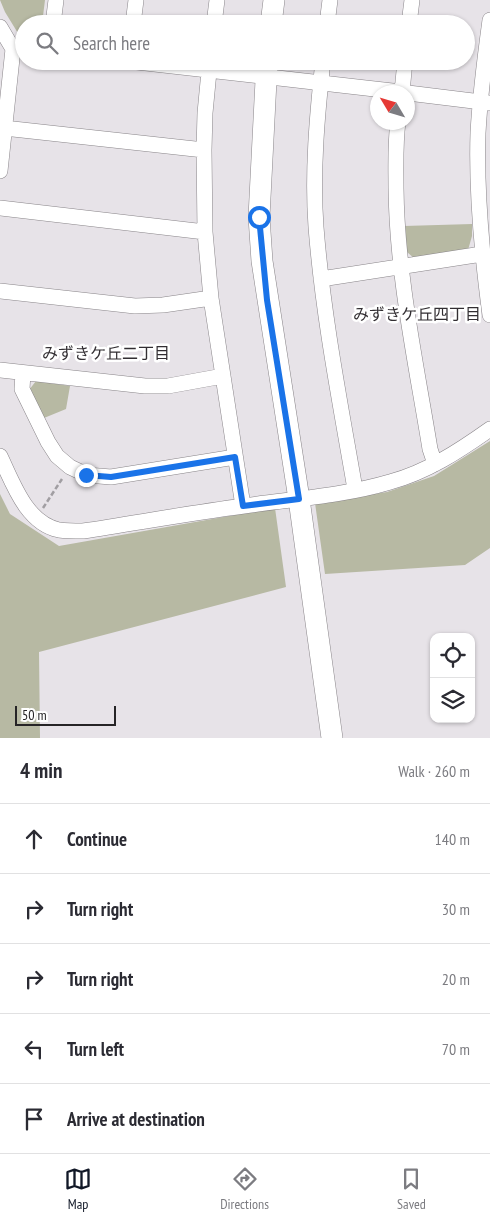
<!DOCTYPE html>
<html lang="en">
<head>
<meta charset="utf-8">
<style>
  :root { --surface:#fff; --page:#f2f2f3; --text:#2b2b33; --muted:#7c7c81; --line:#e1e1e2; --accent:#111827 }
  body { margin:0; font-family:"PT Sans Narrow","Noto Sans JP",sans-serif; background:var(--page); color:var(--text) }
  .controls { position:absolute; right:15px; bottom:15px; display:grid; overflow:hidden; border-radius:10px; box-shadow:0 1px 4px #0004 }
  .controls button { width:45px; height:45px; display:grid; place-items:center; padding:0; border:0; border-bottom:1px solid var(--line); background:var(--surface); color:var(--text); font:25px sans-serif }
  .compass { position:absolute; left:370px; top:85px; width:45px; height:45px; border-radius:50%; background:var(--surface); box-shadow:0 1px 4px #0004; rotate:308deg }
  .scale { position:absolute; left:15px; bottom:12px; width:101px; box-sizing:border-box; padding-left:5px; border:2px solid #262426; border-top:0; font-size:14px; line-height:18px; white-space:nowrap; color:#262426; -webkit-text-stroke:4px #fff; paint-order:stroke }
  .stop { position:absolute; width:15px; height:15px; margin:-11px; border:4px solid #1a73e8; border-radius:50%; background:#fff }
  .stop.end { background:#1a73e8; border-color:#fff; box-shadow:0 1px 5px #0008 }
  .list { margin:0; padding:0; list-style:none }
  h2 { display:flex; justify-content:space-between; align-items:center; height:65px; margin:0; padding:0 20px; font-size:21px }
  h2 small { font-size:16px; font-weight:400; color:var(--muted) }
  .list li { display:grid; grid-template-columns:32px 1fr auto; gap:15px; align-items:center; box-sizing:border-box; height:70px; padding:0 20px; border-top:1px solid var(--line) }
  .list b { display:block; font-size:19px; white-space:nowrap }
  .list em { font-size:16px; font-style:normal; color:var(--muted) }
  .icon { flex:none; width:28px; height:28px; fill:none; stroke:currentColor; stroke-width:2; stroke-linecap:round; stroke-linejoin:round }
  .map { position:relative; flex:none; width:490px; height:738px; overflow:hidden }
  .search { position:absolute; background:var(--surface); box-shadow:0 1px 4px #0004; left:15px; right:15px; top:15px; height:55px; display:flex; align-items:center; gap:12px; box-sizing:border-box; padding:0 18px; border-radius:28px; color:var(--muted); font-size:19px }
  .sheet { height:415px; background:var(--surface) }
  nav { display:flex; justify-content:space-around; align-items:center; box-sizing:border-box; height:70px; border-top:1px solid var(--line); background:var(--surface); font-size:14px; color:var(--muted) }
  nav a { display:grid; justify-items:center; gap:2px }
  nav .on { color:var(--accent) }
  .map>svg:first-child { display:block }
  .green { fill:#b7b9a3 }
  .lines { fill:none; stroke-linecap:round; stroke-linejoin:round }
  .street-casing { stroke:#898589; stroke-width:16 }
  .secondary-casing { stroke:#898589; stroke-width:22 }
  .path { stroke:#a19ea2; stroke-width:2.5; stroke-dasharray:5 2.5; stroke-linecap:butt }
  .street { stroke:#fff; stroke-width:15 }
  .secondary { stroke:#fff; stroke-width:21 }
  .route { stroke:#1a73e8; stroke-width:6 }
  .labels { text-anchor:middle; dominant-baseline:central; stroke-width:5; stroke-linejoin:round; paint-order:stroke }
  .neighbourhood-label { font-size:16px; fill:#322e32; stroke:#fff }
</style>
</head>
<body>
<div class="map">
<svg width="490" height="738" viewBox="0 0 490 738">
  <rect width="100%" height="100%" fill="#e7e3e8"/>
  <path class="green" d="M0,0H45L42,24H24V43L5,12Z
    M472,224V236L468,250L415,259L407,252L404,226Z
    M36,381L70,386L66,409L44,418L29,390Z
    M490,441V548L465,565L325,574L315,503L387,492L434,476Z
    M0,494L10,514L59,546L275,508L286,587L39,652L40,738H0Z"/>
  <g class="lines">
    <g class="street-casing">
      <path id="street" d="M490,20C485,57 480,95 478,133C476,194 482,255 490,315
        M53,24L56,0
        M133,24L136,0
        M214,24L217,0
        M327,24L330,0
        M409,24L412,0
        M0,27L13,49L0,171
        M128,61L401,92
        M210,61L205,113L204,150L205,232L211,298L243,506
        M323,61C317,116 312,173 316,227C323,316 340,402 355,489
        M402,92L405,61
        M408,93L490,103
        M398,122C395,144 396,166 396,188C397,276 416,363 430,449L435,464
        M4,128L204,150
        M0,208L205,232
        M321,279L482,254
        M0,291L135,306L163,305L211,298
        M0,370L145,386H168L223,376
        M23,373L22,389L48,442L57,456L70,467L87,475L111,477L235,457
        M0,456C13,483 26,523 59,530C67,531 75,531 83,531C136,523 190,513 244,506C292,499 343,496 390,482C427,472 459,451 490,429"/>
    </g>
    <g class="secondary-casing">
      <path id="secondary" d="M271,24L274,0
        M267,61L259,217L262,261L299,499L332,738"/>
    </g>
    <path class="path" d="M43,508L62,479"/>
    <use href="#street" class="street"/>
    <use href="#secondary" class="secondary"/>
  </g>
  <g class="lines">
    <path class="route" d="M86,475L111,477L235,457L243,506L299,499L267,300L259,217"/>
  </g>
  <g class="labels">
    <g class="neighbourhood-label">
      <text x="417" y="314">みずきケ丘四丁目</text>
      <text x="106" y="353">みずきケ丘二丁目</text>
    </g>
  </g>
</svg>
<div class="controls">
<button><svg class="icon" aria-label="locate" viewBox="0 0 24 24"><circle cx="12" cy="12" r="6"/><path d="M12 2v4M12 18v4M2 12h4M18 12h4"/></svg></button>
<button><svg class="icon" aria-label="layers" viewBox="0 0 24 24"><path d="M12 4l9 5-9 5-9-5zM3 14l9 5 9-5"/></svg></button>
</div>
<svg class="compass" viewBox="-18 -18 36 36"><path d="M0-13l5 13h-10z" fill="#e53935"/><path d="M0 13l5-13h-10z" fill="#7c7c81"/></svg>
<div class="scale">50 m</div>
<div class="stop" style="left:259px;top:217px"></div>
<div class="stop end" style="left:86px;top:475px"></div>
<div class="search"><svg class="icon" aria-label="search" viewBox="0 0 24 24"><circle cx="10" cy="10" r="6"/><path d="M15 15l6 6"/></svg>Search here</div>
</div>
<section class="sheet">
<h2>4 min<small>Walk · 260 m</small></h2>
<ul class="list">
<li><svg class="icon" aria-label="ahead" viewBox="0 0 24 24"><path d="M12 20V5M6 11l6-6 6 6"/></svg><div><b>Continue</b></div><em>140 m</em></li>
<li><svg class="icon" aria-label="right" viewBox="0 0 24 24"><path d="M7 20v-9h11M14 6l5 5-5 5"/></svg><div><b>Turn right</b></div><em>30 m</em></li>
<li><svg class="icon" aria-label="right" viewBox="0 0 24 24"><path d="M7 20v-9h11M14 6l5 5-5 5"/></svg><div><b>Turn right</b></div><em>20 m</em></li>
<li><svg class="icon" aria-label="left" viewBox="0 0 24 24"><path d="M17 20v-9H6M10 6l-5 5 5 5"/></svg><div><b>Turn left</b></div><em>70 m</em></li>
<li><svg class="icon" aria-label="arrive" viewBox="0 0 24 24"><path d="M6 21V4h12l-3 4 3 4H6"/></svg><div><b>Arrive at destination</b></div></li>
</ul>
</section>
<nav>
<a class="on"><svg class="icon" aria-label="map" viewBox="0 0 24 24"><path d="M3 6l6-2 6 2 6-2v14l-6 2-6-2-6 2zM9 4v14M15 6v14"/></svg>Map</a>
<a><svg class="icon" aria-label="directions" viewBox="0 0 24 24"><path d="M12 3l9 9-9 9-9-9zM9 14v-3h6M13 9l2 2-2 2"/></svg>Directions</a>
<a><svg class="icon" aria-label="saved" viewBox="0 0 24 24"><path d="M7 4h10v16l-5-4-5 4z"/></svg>Saved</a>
</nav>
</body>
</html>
